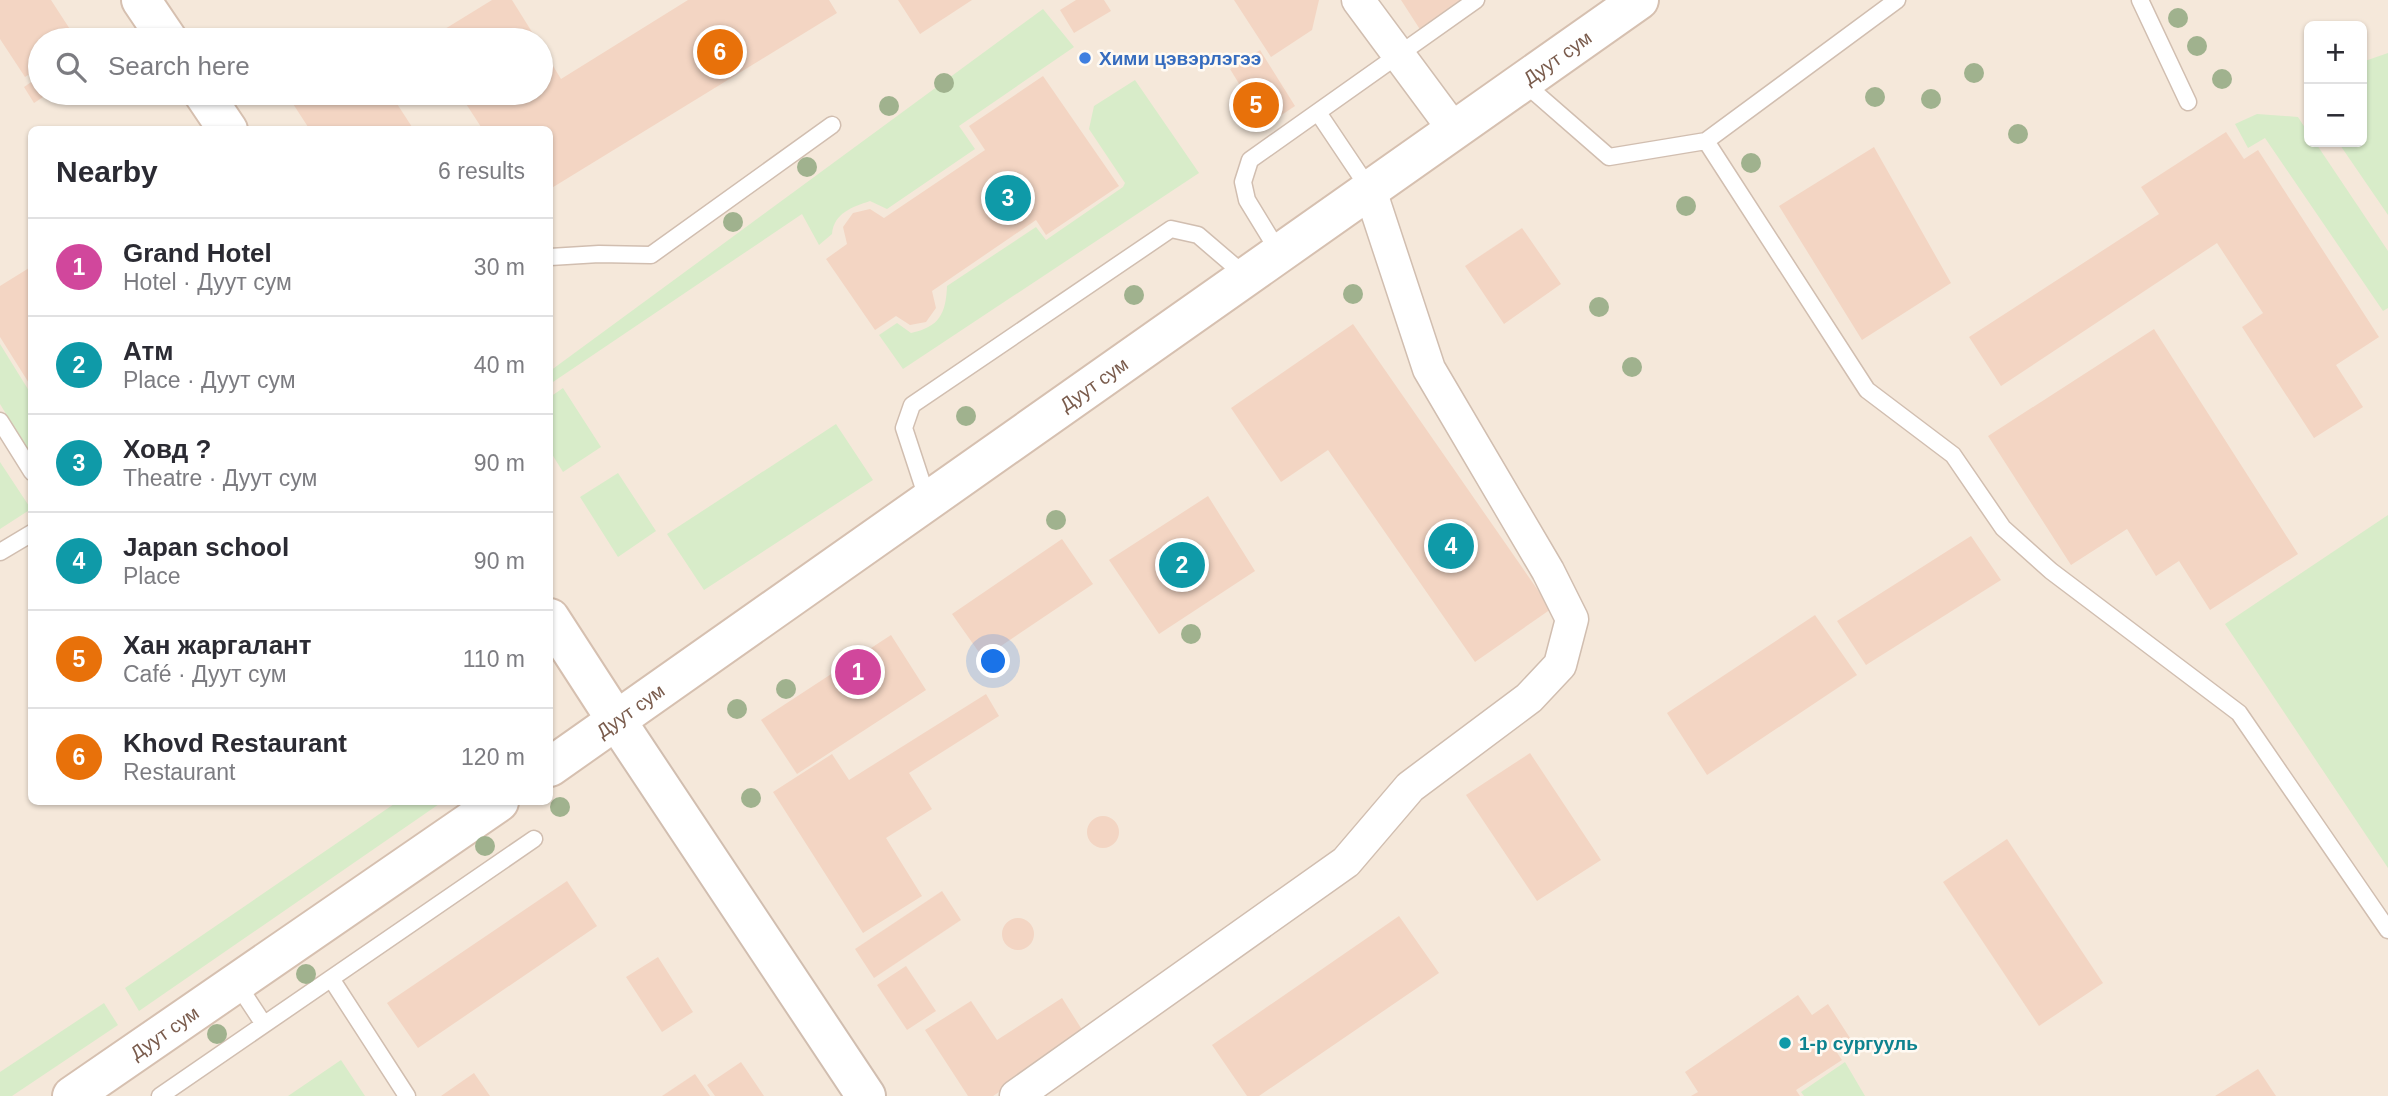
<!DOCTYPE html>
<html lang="en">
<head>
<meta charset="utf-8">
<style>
  :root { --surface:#fff; --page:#f2f2f3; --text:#2b2b33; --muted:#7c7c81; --line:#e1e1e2; --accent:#d93025 }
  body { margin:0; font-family:Helvetica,sans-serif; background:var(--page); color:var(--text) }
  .controls { position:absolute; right:21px; top:21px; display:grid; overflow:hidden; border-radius:10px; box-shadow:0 2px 5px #0004 }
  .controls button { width:63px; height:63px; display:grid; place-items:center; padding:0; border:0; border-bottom:2px solid var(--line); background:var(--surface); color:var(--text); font:35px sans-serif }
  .you { position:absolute; left:994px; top:662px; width:24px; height:24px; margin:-18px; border:5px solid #fff; border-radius:50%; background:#1a73e8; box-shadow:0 0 0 10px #1a73e833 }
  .badge { display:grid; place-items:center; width:46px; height:46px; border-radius:50%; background:var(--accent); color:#fff; font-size:23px; font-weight:700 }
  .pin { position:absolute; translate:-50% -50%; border:4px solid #fff; box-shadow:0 2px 7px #0006 }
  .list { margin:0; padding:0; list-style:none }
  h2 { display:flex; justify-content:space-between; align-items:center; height:91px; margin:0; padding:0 28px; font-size:30px }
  h2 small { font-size:23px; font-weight:400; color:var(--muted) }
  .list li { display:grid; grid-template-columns:46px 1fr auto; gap:21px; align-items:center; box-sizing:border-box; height:98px; padding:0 28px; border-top:2px solid var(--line) }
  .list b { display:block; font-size:26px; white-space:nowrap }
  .list p { margin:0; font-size:23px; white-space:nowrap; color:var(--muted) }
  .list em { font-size:23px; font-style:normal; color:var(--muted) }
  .icon { flex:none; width:38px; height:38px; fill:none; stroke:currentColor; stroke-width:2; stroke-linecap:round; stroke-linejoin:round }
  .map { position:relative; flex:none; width:2388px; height:1096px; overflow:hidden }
  .search { position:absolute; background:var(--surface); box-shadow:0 2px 5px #0004; left:28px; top:28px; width:525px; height:77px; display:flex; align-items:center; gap:18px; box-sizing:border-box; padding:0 24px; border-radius:38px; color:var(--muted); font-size:26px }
  .panel { position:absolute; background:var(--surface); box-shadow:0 2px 5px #0004; left:28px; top:126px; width:525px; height:679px; border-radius:10px }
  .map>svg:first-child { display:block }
  .residential { fill:#f5e8da; fill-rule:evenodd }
  .green { fill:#d8ecc9 }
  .building { fill:#f3d5c3 }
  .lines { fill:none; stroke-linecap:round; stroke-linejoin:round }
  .service-casing { stroke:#d1beb0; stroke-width:19 }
  .minor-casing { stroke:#d1beb0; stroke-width:35 }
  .tertiary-casing { stroke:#d1beb0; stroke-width:42 }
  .secondary-casing { stroke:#d6c0b0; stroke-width:42 }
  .service { stroke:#fff; stroke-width:16 }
  .minor { stroke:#fff; stroke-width:32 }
  .tertiary { stroke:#fff; stroke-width:38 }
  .secondary { stroke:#fff; stroke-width:38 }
  .tree { fill:#a0b28e }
  .shop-dot { fill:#3f7fe0; stroke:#fffaf3; stroke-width:2.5 }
  .culture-dot { fill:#0f9aa8; stroke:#fffaf3; stroke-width:2.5 }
  .labels { text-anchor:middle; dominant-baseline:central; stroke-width:5; stroke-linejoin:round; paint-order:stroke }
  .street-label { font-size:19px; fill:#7a5c4d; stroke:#fffaf3 }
  .shop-label { font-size:19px; font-weight:bold; fill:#366cbe; stroke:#fffaf3; text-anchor:start }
  .culture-label { font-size:19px; font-weight:bold; fill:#0d838f; stroke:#fffaf3; text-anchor:start }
</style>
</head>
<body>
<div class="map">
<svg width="2388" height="1096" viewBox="0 0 2388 1096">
  <rect width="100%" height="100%" fill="#fdf6ec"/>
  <path class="residential" d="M0,0H2388V1096H0ZM2309,26H2362V142H2309ZM40,40H541V93H40ZM32,130H550V802H32Z"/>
  <path class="green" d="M1043,9L1074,47L959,126L975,149L887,209L870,201C852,207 834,213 832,234L819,245L802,214L550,384V371Z
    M2388,53V215L2338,142H2362V62Z
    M1135,80L1199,173L903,369L879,335L897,323L911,333C939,327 946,314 947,286L1036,227L1046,240L1123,187L1125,183L1089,129L1094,106Z
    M2257,114L2298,117L2309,134V142H2315L2388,251V308L2383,311L2265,138L2248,148L2235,124Z
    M0,344L31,394V455L0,404Z
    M563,388L601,447L563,472L550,451V397Z
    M836,424L873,480L704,590L667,534Z
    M0,462L31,509L0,529Z
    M618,473L656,531L618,557L580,497Z
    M2388,515V868L2225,624Z
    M397,802H442L139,1011L125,988Z
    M104,1003L118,1025L12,1096H0V1072Z
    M341,1060L365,1096H288Z
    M1845,1062L1865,1096H1804L1801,1092Z"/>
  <path class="building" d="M0,0H51L77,40H40V67L25,77L0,39Z
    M492,0H512L537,40H427Z
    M688,0H829L837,13L550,189V130H483L459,93H541V46L561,79Z
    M898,0H972L920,34Z
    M1076,0H1104L1111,11L1074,33L1060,10Z
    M1234,0H1319L1312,30L1271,57Z
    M1401,0H1468L1421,31Z
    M1260,50L1295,106L1265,126L1230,69Z
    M40,76V93H49L34,103L24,87Z
    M1043,76L1119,186L1046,235L1036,220L932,291L936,308L926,322L910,325L896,316L875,330L826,259L847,244L843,227L853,213L870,209L884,218L985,150L969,126Z
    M286,93H390L414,130H310Z
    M2226,132L2244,159L2258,150L2379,337L2336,365L2363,407L2314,438L2242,327L2263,313L2217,243L2001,386L1969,337L2159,214L2141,187Z
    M1874,147L1951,283L1862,340L1779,206Z
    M1522,228L1561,284L1504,324L1465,266Z
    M29,268L32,272V388L0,337V286Z
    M1353,324L1551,609L1475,662L1328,450L1281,482L1231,408Z
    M2154,329L2298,554L2210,610L2179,561L2156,576L2127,529L2071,565L1988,436Z
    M1208,496L1255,571L1159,634L1109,560Z
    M1971,536L2001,580L1866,665L1837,621Z
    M1062,539L1093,584L983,658L952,614Z
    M1815,615L1857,675L1707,775L1667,713Z
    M891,635L926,690L797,774L761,720Z
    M986,694L999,716L909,773L932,809L886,838L922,896L863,933L773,792L832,754L849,780Z
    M1530,753L1601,860L1537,901L1466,795Z
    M1087 832a16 16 0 1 1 32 0a16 16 0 1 1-32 0Z
    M2007,839L2103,983L2039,1026L1943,882Z
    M567,881L597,926L418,1048L387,1003Z
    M942,891L961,920L874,978L855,949Z
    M1399,916L1439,973L1259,1096H1247L1212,1045Z
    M1002 934a16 16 0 1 1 32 0a16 16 0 1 1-32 0Z
    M658,957L693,1012L662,1032L626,977Z
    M906,966L936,1011L907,1030L877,985Z
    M1798,995L1812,1015L1828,1004L1850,1038L1834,1048L1842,1060L1796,1090L1800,1096H1691L1698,1092L1685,1072Z
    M1062,998L1086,1036L993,1096H968L925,1030L971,1001L997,1040Z
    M741,1062L764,1096H715L707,1085Z
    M2258,1069L2276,1096H2215Z
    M474,1073L490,1096H441Z
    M695,1074L710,1096H662Z"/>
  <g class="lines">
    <g class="service-casing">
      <path id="service" d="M2140,0L2188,102
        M1524,83L1609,157L1706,141L1897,0
        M1319,114L1370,190
        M1706,141L1867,390L1953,455L2003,528L2051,571L2239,713L2388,930
        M1280,254L1247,200L1243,182L1250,160L1476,0
        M550,257L599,254L651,255L832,125
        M0,421L32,472
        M928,501L904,428L912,405L1171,229L1198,235L1247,277
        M0,552L32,533
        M332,980L407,1096
        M236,982L263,1023
        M160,1096L534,839"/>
    </g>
    <g class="minor-casing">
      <path id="minor" d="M1358,0L1455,131
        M1016,1096L1346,862L1410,787L1529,698L1560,665L1572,619L1548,571L1429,369L1370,190"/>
    </g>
    <g class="tertiary-casing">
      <path id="tertiary" d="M616,720L866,1096"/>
    </g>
    <g class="secondary-casing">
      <g id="secondary">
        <path d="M141,0L168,40"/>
        <path d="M203,93L228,130"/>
        <path d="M550,618L616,720"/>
        <path id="s1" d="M550,767L1639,0"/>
        <path id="s2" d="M72,1096L499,802"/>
      </g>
    </g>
    <use href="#service" class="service"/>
    <use href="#minor" class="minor"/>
    <use href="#tertiary" class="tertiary"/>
    <use href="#secondary" class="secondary"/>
  </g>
  <g class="tree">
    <circle cx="2178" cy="18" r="10"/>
    <circle cx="2197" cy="46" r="10"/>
    <circle cx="1974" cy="73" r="10"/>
    <circle cx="2222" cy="79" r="10"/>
    <circle cx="944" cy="83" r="10"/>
    <circle cx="1875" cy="97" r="10"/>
    <circle cx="1931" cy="99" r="10"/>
    <circle cx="889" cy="106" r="10"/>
    <circle cx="2018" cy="134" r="10"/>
    <circle cx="1751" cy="163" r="10"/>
    <circle cx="807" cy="167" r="10"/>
    <circle cx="1686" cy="206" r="10"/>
    <circle cx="733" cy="222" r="10"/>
    <circle cx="1353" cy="294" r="10"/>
    <circle cx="1134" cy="295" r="10"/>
    <circle cx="1599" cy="307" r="10"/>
    <circle cx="1632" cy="367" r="10"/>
    <circle cx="966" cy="416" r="10"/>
    <circle cx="1056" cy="520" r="10"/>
    <circle cx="1191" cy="634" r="10"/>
    <circle cx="786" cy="689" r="10"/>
    <circle cx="737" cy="709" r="10"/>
    <circle cx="751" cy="798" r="10"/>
    <circle cx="560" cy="807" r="10"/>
    <circle cx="485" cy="846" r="10"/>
    <circle cx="306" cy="974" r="10"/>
    <circle cx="217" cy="1034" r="10"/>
  </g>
  <circle class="shop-dot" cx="1085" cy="58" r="7"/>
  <circle class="culture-dot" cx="1785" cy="1043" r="7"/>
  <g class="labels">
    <g class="street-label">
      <text stroke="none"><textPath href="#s1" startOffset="1232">Дуут сум</textPath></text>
      <text stroke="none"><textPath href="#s1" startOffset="665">Дуут сум</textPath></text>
      <text stroke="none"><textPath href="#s1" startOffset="98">Дуут сум</textPath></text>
      <text stroke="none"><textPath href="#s2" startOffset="112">Дуут сум</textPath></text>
    </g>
    <g class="shop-label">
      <text x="1099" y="58">Хими цэвэрлэгээ</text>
    </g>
    <g class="culture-label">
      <text x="1799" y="1043">1-р сургууль</text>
    </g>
  </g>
</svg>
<div class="controls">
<button>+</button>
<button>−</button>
</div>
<div class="you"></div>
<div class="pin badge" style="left:858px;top:672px;background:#d1479c">1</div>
<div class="pin badge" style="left:1182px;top:565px;background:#0f9aa8">2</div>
<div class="pin badge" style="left:1008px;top:198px;background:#0f9aa8">3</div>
<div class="pin badge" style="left:1451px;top:546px;background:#0f9aa8">4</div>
<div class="pin badge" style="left:1256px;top:105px;background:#e8710a">5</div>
<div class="pin badge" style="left:720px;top:52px;background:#e8710a">6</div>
<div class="search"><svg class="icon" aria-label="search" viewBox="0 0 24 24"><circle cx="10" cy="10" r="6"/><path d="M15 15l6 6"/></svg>Search here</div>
<section class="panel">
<h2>Nearby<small>6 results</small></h2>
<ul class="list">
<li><span class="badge" style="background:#d1479c">1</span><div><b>Grand Hotel</b><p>Hotel · Дуут сум</p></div><em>30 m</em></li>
<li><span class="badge" style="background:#0f9aa8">2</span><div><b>Атм</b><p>Place · Дуут сум</p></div><em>40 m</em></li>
<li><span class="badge" style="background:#0f9aa8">3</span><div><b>Ховд ?</b><p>Theatre · Дуут сум</p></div><em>90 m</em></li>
<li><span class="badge" style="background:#0f9aa8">4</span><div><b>Japan school</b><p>Place</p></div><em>90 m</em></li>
<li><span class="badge" style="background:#e8710a">5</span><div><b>Хан жаргалант</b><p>Café · Дуут сум</p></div><em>110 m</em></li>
<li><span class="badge" style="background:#e8710a">6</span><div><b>Khovd Restaurant</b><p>Restaurant</p></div><em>120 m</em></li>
</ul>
</section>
</div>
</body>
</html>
